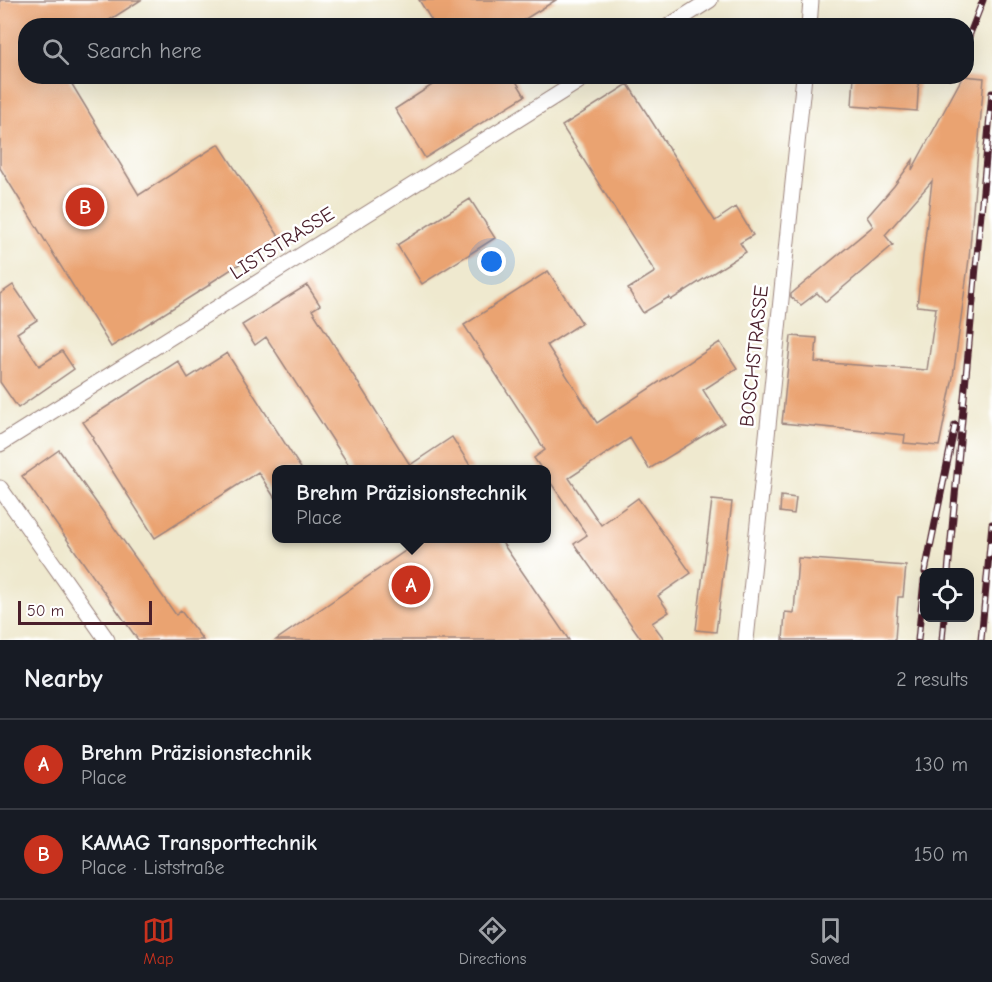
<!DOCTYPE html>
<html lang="en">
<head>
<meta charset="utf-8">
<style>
  :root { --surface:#171b24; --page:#20242c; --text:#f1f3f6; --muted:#9ea1a6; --line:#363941; --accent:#c8321e }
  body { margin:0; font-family:"Comic Neue",sans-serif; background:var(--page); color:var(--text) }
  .controls { position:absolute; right:18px; bottom:18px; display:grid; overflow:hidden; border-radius:12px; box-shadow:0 6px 24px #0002 }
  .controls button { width:54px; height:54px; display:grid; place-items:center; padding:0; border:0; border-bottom:2px solid var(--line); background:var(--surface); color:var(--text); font:30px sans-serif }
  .scale { position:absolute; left:18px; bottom:15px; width:134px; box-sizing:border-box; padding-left:6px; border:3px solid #4a1f2b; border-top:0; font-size:16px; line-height:21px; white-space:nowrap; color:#4a1f2b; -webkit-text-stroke:4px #fff; paint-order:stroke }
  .you { position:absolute; left:492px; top:262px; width:21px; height:21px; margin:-15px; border:4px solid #fff; border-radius:50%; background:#1a73e8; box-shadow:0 0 0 9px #1a73e833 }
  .badge { display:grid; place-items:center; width:39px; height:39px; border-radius:50%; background:var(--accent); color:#fff; font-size:20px; font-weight:700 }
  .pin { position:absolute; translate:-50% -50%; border:3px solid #fff; box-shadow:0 2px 6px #0006 }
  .popup { position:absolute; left:272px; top:465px; width:279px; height:78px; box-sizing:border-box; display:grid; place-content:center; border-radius:12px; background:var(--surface); filter:drop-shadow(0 2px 4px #0005); font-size:20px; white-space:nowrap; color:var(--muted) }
  .popup b { font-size:22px; color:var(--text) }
  .popup::after { content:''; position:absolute; left:50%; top:100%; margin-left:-12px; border:12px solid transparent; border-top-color:var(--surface) }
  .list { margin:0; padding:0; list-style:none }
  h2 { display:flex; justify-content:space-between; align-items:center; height:78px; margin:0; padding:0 24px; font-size:26px }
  h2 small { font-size:20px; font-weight:400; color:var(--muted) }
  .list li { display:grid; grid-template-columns:39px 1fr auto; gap:18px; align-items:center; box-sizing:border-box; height:90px; padding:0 24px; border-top:2px solid var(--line) }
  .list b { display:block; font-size:22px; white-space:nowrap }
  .list p { margin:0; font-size:20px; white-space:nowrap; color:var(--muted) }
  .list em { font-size:20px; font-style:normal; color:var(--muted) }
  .icon { flex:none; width:33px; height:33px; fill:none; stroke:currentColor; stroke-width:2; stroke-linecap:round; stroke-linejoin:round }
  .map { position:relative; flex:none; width:992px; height:640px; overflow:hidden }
  .search { position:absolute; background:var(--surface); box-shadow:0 6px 24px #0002; left:18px; right:18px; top:18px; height:66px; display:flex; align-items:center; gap:15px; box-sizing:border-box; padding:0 21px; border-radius:24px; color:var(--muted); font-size:22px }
  .sheet { height:258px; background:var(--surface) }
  nav { display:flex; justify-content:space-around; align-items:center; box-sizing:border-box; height:84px; border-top:2px solid var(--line); background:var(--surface); font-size:16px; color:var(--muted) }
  nav a { display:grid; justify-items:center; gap:3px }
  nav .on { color:var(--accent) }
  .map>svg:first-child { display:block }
  .building { fill:#eaa371 }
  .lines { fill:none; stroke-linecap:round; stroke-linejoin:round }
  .minor-casing { stroke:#9c847d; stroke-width:17 }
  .minor { stroke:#fff; stroke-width:15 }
  .rail-casing { stroke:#4a1f2b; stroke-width:7 }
  .rail { stroke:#fff; stroke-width:4.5; stroke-dasharray:14; stroke-linecap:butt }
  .labels { text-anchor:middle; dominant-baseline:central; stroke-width:5; stroke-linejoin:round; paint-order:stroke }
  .street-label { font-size:20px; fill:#4a1f2b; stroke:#fff }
</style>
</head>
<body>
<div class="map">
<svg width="992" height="640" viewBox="0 0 992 640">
  <rect width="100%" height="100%" fill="#fff"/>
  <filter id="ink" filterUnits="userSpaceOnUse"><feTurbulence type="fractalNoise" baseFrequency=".0167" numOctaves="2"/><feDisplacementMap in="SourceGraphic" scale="12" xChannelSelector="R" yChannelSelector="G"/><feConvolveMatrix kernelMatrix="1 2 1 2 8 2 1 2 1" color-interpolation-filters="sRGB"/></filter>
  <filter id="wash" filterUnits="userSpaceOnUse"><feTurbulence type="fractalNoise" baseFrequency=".008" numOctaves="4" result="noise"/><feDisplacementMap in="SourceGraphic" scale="24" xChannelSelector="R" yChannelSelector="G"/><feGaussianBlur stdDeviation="1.35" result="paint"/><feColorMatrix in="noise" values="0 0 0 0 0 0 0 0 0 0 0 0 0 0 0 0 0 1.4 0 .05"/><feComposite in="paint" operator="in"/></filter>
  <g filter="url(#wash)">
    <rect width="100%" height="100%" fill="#efe9cf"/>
    <g id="blocks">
      <path class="building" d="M0,0H141L100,26H26V76H67L139,195L219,144L280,238L210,283L211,284L111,347L0,168Z
        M419,0H556L514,26H435Z
        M446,76H513L525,96L425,158L395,109Z
        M854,76H919L917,111L852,106Z
        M963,76L984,78L969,259L953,377L939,446L904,443L905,435L782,423L791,336L817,338L815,362L927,370L936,308L917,306L932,181L885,235L893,245L826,302L817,293L801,305L791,297V294L873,226L867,217L894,186L913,160L912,170Z
        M628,84L715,221L736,207L753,235L740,243L746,252L671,300L669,297L643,313L628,289L655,272L562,126Z
        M470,199L495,238L422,284L397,245Z
        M548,271L582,323L547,345L597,423L720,342L737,368L703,390L724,423L649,469L630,438L569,478L601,525L638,498L691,573L658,596L669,612L652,623L665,640H642L574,544L587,535L546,476V470H542L534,458L545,450L464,325Z
        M13,285L37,320L17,333L39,366L62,351L74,369L18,408L0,382V294Z
        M307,285L320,305L312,310L410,465L452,437L473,470H352L266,337L255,345L242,325Z
        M227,353L302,470H276V500L258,472L155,538L92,439L94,438L83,422L178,361L188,378Z
        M59,450L176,615L181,611L203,640H138L22,476Z
        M781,496L796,498L794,514L780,512Z
        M712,500L732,502L716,632L696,630Z
        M424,538H499L569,640H276Z
        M798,558L906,566L903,597H898L895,640H783L785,612L794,613Z"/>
    </g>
  </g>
  <g filter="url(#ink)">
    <use href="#blocks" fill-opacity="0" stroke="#9c847d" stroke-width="1.5"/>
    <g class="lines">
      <g class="minor-casing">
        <path id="minor" d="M669,26L710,0
          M809,26L811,0
          M0,444L587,76
          M0,488L107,640
          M746,640L804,76"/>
      </g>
      <use href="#minor" class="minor"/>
      <g class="rail-casing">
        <path id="rail" d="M966,44L983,0
          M950,77V76
          M925,572L955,425
          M948,572L992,93
          M918,640L924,580
          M942,640L944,618
          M981,640L992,524"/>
      </g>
      <use href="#rail" class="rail"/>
    </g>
  </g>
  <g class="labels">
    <g class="street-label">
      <text transform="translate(282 243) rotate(-32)">LISTSTRASSE</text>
      <text transform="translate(754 356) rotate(-84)">BOSCHSTRASSE</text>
    </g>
  </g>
</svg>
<div class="controls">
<button><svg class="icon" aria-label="locate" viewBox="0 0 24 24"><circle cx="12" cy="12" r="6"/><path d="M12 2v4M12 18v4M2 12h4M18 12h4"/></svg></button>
</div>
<div class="scale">50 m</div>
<div class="you"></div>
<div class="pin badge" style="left:411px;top:585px">A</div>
<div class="popup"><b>Brehm Präzisionstechnik</b>Place</div>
<div class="pin badge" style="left:85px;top:207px">B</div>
<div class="search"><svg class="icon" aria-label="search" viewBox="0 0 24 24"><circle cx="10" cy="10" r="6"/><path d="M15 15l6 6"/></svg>Search here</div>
</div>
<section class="sheet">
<h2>Nearby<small>2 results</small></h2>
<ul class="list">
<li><span class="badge">A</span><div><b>Brehm Präzisionstechnik</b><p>Place</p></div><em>130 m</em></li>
<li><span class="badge">B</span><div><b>KAMAG Transporttechnik</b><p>Place · Liststraße</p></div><em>150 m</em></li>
</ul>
</section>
<nav>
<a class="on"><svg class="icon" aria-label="map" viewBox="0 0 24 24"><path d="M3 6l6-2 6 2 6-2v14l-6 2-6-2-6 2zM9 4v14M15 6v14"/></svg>Map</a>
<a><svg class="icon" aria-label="directions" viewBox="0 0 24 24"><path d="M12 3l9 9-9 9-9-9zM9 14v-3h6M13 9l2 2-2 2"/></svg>Directions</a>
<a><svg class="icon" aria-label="saved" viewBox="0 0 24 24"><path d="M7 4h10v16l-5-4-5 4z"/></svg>Saved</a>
</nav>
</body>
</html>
